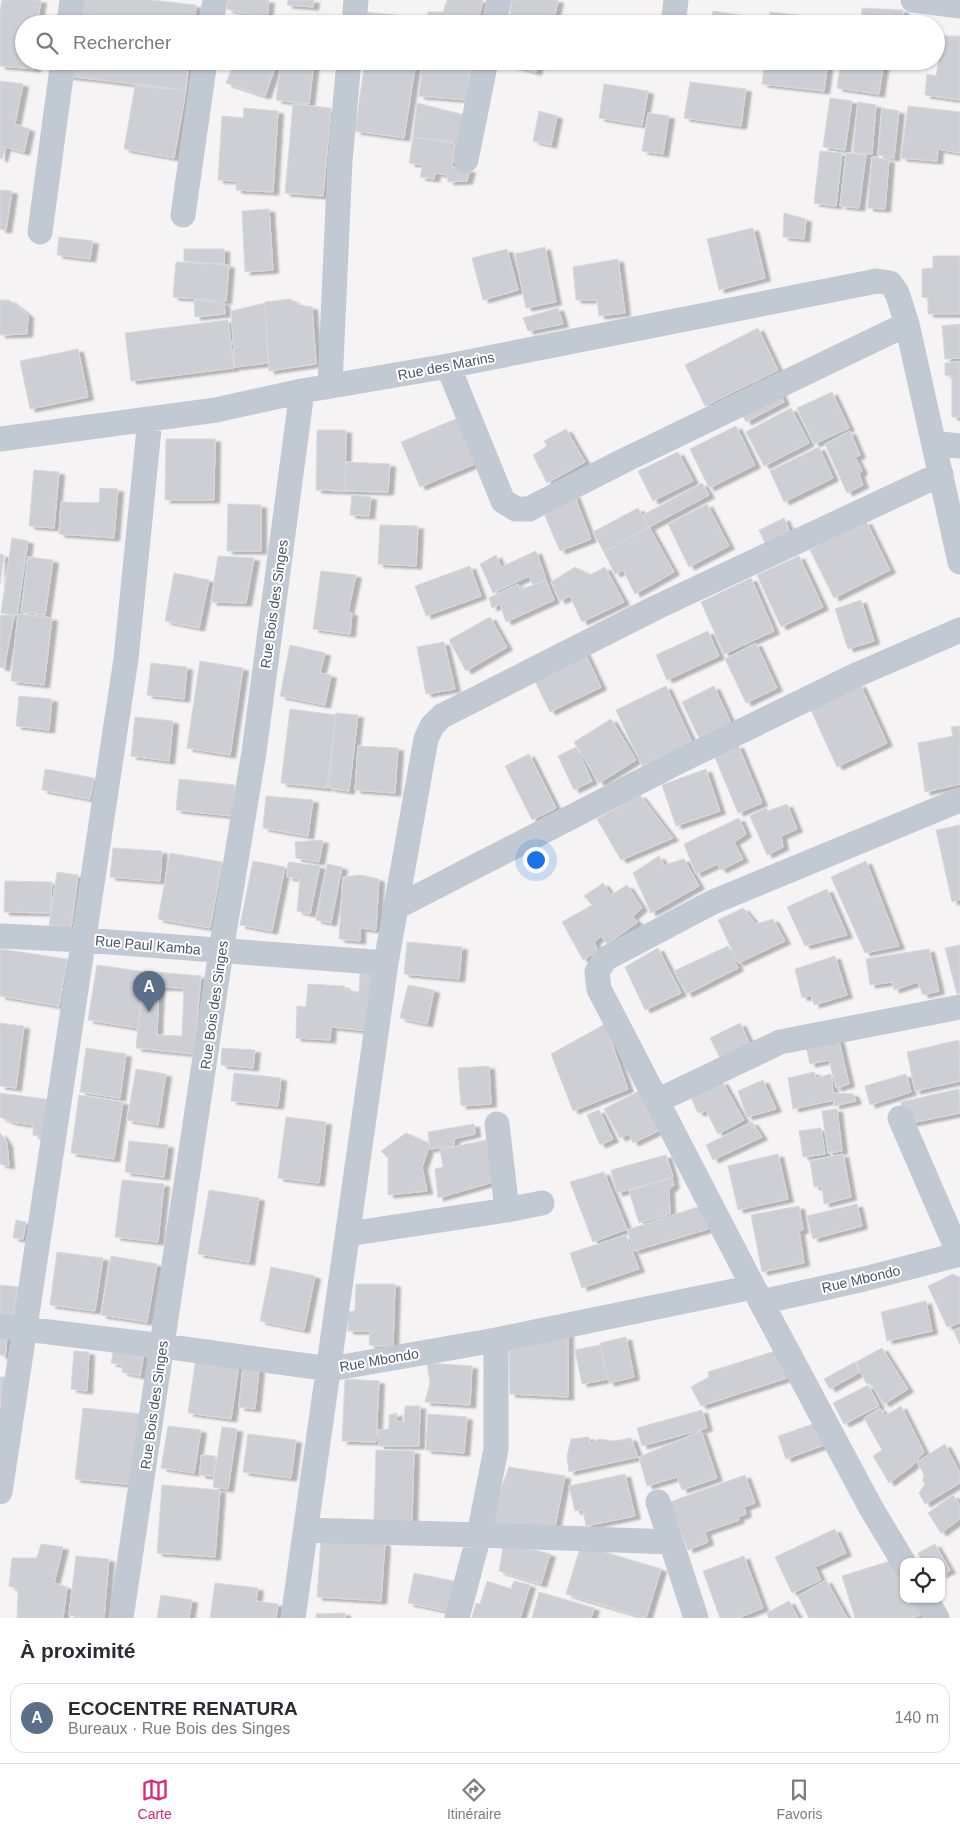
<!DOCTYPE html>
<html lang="fr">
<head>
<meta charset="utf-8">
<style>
  :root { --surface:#fff; --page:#f7f7f7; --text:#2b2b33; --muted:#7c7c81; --line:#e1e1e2; --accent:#db2777 }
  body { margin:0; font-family:Arial,sans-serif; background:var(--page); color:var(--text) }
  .controls { position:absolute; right:15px; bottom:15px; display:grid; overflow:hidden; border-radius:10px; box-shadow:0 1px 4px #0004 }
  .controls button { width:45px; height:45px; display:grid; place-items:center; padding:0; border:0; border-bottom:1px solid var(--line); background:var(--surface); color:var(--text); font:25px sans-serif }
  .you { position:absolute; left:535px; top:859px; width:18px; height:18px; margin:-12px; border:4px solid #fff; border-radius:50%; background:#1a73e8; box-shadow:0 0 0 8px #1a73e833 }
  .badge { display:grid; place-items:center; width:32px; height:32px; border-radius:50%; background:var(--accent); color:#fff; font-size:16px; font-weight:700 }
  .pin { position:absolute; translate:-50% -41px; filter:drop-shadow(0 1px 2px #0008) }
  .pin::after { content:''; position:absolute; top:26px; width:18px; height:15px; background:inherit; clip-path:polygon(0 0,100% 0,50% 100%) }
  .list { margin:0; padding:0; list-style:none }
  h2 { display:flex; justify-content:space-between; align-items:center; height:65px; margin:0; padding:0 20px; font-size:21px }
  h2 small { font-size:16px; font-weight:400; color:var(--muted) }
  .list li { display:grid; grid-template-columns:32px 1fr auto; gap:15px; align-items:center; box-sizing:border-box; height:70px; margin:0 10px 10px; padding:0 10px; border:1px solid var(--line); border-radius:15px }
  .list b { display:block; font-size:19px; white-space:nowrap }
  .list p { margin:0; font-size:16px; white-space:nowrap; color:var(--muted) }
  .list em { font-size:16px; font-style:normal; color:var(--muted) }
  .icon { flex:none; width:28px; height:28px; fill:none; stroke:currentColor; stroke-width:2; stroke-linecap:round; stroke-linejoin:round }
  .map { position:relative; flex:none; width:960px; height:1618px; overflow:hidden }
  .search { position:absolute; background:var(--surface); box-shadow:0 1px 4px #0004; left:15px; right:15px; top:15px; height:55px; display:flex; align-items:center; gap:12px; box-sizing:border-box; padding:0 18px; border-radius:28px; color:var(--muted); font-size:19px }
  .sheet { height:145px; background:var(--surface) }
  nav { display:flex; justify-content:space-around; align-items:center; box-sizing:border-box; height:70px; border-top:1px solid var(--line); background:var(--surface); font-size:14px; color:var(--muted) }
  nav a { display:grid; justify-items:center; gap:2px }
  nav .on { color:var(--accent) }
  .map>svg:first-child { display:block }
  .building { fill:#cdcfd5; stroke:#d7d9de; fill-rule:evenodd; filter:url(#shadow) }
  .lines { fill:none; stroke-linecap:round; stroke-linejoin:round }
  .minor { stroke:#c1cad2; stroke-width:25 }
  .labels { text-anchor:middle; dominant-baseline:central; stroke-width:4; stroke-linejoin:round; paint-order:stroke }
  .street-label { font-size:14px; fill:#4a5661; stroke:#fff }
</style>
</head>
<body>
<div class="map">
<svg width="960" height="1618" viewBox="0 0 960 1618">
  <defs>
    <filter id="shadow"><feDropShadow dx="5.5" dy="3" stdDeviation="1" flood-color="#0004"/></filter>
  </defs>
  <rect width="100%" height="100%" fill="#f5f3f3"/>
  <path class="building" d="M2,0H41L37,24H24V61H37L35,69L0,66V12Z
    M75,0H151L196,5L194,24H72Z
    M228,0H269L267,19L227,9Z
    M288,0H314L313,7L287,5Z
    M447,0H483L477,24H427L428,12H443Z
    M512,0H558L553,24H502L504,13L510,16Z
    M862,8L903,10L902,24H861Z
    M713,11L760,18V24H711Z
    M364,12L417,17V24H363Z
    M770,12L833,19L832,24H769Z
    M943,36H960V100L925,95L927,74L936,76Z
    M68,61H189L186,90L66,76Z
    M235,61H250L276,65L265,96L226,83Z
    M281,61H314L309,104L276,100Z
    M365,61H416L404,138L355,131Z
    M423,61H471L467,100L419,96Z
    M494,61H539L536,72Z
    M765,61H828L824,91L762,84Z
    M841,61H884L879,94L837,88Z
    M0,81L23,84L15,124L29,129L24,152L5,147L2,159L0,158Z
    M690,82L746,89L741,126L684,118Z
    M604,84L648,91L642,125L599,118Z
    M135,86L186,90L174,158L124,149Z
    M830,98L852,101L845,150L823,147Z
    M858,102L876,105L872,154L853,153Z
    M417,103L464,115L460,143L413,137Z
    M293,104L331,108L323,196L285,193Z
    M908,106L960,112V153L938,149L937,161L901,158Z
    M244,108L278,111L273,192L236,190L237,181L218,180L222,116L243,118Z
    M882,108L899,111L894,158L878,155Z
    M539,111L557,116L551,145L533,141Z
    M648,113L669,116L663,154L642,151Z
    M413,137L455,144L452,167L470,170L467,181L448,182V175L435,173L434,179L420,177L423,165L409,163Z
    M820,151L842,153L836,206L814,203Z
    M846,153L866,155L859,208L840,206Z
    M872,157L889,160L885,209L868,208Z
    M0,190L12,191L6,230L0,229Z
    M269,209L273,270L245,272L242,211Z
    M784,213L806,219L804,239L783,237Z
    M753,228L765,278L719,290L707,239Z
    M59,237L93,241L90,259L57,255Z
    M545,247L556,302L526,308L515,254Z
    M184,249H224V264L184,261Z
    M507,249L518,290L483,300L472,258Z
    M933,256H960V314H928V298L922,297V269L933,268Z
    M618,259L625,313L599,316L597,300H576L573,267Z
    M176,262L229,265L226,301L173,297Z
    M290,299L299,305L312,307L316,364L269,371L265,302Z
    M0,300H9L28,315L27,334L0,335Z
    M194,300L224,303L225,314L195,317Z
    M265,303L268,363L235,367L231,311Z
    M558,308L563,324L528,331L523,318Z
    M228,320L234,368L131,381L125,333Z
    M960,324V358L945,359L942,326Z
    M758,328L778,370L705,406L685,365Z
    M78,349L88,397L30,409L20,361Z
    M960,362V417H952V376L945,375V363Z
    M778,388L784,402L746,422L739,408Z
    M832,392L849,428L814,444L797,408Z
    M791,408L809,443L764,466L746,432Z
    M458,418L477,463L420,487L401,442Z
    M736,426L755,465L709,488L690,449Z
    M566,429L585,462L547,483L533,455L547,446L544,441Z
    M317,430H346L345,491L316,490Z
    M850,431L860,455L855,457L862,471L859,474L863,485L847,493L825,444Z
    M166,439H215L214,500H165Z
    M819,447L833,478L784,502L770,471Z
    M678,452L693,481L653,501L638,471Z
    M346,462L390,464L388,492L345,491Z
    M34,470L59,472L54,528L29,526Z
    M702,483L709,495L649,527L643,515Z
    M100,488L118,489L114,538L59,534L61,502L99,503Z
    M574,494L591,539L560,551L545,516Z
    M352,495L371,497L369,516L350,515Z
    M228,504L261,505V551H227Z
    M707,504L729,546L689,567L668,524Z
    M638,508L649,527L604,552L593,532Z
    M784,518L790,532L765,543L759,530Z
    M866,521L890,570L834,598L810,550Z
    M380,525L418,526L416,566L378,564Z
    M649,527L674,572L635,594L623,570L615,574L604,552Z
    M12,538L28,541L17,615L1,613Z
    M536,551L546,579L533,585L529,576L493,593L480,564L496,555L501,567Z
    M0,554L4,555L0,584Z
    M218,556L254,558L246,603L211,602Z
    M799,556L823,607L781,627L757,575Z
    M28,557L53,560L45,615L21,612Z
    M470,566L481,596L426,616L415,586Z
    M575,567L590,575L605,567L624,602L582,622L570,596L560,601L551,582Z
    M321,571L356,575L348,612L352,613L350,634L313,629Z
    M174,573L209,580L199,628L165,621Z
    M751,578L774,631L724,654L701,602Z
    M546,580L554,600L506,622L500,604L492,608L489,598L518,584L520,590Z
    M861,600L874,641L848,649L835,609Z
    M18,614L52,618L44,685L11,681Z
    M0,615L14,616L4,668L0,667Z
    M490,617L507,647L466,671L449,640Z
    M708,631L719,656L667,680L656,655Z
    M444,642L455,689L426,694L417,647Z
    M756,643L777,688L746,703L725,659Z
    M290,645L325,653L320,673L331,675L325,705L280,696Z
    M583,649L601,687L550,712L532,675Z
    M200,661L243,668L230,755L187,748Z
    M151,663L187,667L184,699L147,695Z
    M860,684L887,743L837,767L810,708Z
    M666,686L692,742L642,766L616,710Z
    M714,686L731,723L699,738L682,702Z
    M19,696L52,699L49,730L16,726Z
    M290,709L336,715L327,788L281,783Z
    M336,713L358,715L349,791L329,788Z
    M135,717L173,721L169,761L131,756Z
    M611,719L636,760L599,783L574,742Z
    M960,726V784L925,792L918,743L953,736L951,727Z
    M738,745L762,803L738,813L714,755Z
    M358,746L398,748L395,793L355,790Z
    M576,747L592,781L574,790L558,756Z
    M529,754L556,808L532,820L505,766Z
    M45,769L94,778L90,799L42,790Z
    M706,769L720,811L676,826L662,785Z
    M179,779L235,785L232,816L176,810Z
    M640,795L673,838L621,860L597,819Z
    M266,796L313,800L308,836L263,828Z
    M787,804L797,829L781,836L783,847L767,855L750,816L766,808L768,811Z
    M739,818L746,834L734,842L743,859L721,870L717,864L696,874L684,844Z
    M960,825V899L952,902L936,830Z
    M323,840L319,862L296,858L295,842Z
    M113,848L162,851L160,881L110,877Z
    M170,853L222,862L210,928L158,919Z
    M659,856L664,865L684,859L699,886L651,913L633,873Z
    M253,861L285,867L272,931L240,925Z
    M866,861L899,946L865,953L831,877Z
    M288,862L320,866L310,914L297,911L300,879L287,877Z
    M327,864L342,867L331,923L316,920Z
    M57,872L78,875L71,928L49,925Z
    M360,875L379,879L376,930L360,928V941L339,939L343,877Z
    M5,881L52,882L50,913L4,912Z
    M603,883L611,895L627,885L642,908L632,917L638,922L607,944L601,936L594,942L598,951L583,960L562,922L592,905L584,896Z
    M827,889L847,935L805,946L787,907Z
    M743,908L756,924L773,919L785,941L738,963L718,920Z
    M407,942L462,947L459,979L404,974Z
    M960,945V993L957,994L945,948Z
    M728,946L738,968L687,994L674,971Z
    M658,948L681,993L645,1010L625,967Z
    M0,949L67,959L59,1006L0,996Z
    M929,949L939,991L923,995L918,982L894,990L892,982L870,985L866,959Z
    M835,956L847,995L814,1005L811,995L802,998L795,969Z
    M97,965L146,972L138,1028L88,1020Z
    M144,971L201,976L194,1054L136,1048ZM159,987L184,988L182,1036L157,1035Z
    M360,972H379L369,1031L331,1027L330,1040L296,1038L297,1006L306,1007L308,984L344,986L345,990L359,992Z
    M408,985L434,990L427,1024L400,1018Z
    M0,1023L24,1026L16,1088L0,1086Z
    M740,1023L750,1044L720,1058L710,1038Z
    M605,1024L628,1089L573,1111L551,1054Z
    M838,1037L849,1084L836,1088L829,1060L810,1064L806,1047Z
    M959,1040L960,1081L915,1091L907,1052Z
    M86,1048L126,1054L120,1098L80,1092Z
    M222,1048L255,1050L253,1068L221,1065Z
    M489,1066L491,1104L461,1106L458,1068Z
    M136,1069L166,1074L158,1125L127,1120Z
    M814,1072L816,1078L831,1074L833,1093L853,1094L856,1101L834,1106V1100L793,1109L788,1078Z
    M234,1073L281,1078L278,1106L231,1101Z
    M906,1074L911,1092L870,1105L865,1086Z
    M763,1080L776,1109L747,1117L738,1091Z
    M722,1081L744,1120L718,1134L706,1111L698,1113L691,1098Z
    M959,1089L960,1113L906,1124L901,1102Z
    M641,1090L660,1130L633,1143L629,1134L620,1138L604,1109Z
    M0,1093L52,1100L45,1137L33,1135V1125L12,1122L0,1117Z
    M79,1095L123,1102L114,1159L71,1153Z
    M837,1109L842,1151L828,1153L822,1111Z
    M599,1110L613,1139L600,1145L587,1115Z
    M286,1117L326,1122L319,1183L278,1178Z
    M752,1122L762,1137L713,1160L706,1145Z
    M474,1124L475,1134L454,1139V1146L430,1149L428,1132Z
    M821,1128L825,1154L803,1157L799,1131Z
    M0,1133L7,1143L9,1166L0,1164Z
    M406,1133L430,1144L422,1167L427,1191L388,1195V1158L381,1151Z
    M486,1140L493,1182L438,1198L435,1169L443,1167L440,1150Z
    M129,1141L168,1145L164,1177L125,1172Z
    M778,1154L788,1199L738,1210L728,1166Z
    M843,1154L851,1197L824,1204L822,1186L814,1187L810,1161Z
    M666,1155L673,1177L617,1193L611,1170Z
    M604,1172L627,1229L593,1242L570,1182Z
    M672,1178L674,1185L669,1190L670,1214L639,1223L629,1191Z
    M122,1180L164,1184L158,1242L115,1237Z
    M209,1190L259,1198L249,1262L198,1254Z
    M857,1204L862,1226L813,1239L807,1216Z
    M701,1206L708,1229L634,1251L627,1230Z
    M799,1206L803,1230L799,1231L804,1263L762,1272L751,1215Z
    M16,1220L26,1222L23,1239L13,1238Z
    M626,1235L639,1269L582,1288L570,1253Z
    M57,1252L103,1258L95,1311L50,1305Z
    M111,1256L157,1264L147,1322L101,1315Z
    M271,1267L315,1276L304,1330L260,1321Z
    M953,1274L960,1278V1323L947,1327L928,1286Z
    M356,1284H395L393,1347L369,1345L370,1331H348V1312L355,1311Z
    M0,1285L18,1287L13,1317L0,1315Z
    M926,1301L932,1331L887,1341L881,1312Z
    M960,1328V1345L954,1331Z
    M568,1333V1397L510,1394L509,1343Z
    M0,1335L7,1336L5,1356L0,1355Z
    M626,1337L634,1377L609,1383L600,1343Z
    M600,1345L608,1379L582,1384L575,1350Z
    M114,1348L144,1354L140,1376L122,1372L123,1365L111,1363Z
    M882,1348L908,1389L884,1404L871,1384L866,1383L856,1362Z
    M74,1351L89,1352L87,1391L71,1389Z
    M775,1351L790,1377L701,1406L691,1387L709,1377L708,1372Z
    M196,1358L239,1364L231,1419L188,1413Z
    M855,1362L860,1372L830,1389L824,1379Z
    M427,1363L472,1366L470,1405L425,1402L430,1383Z
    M243,1367L259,1369L255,1409L239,1407Z
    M0,1377H10L9,1403H0Z
    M345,1379L379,1381L376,1442L342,1441Z
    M868,1385L879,1406L844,1424L833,1403Z
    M405,1406H420L419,1446H379L378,1430L389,1429V1415L397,1413L396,1421L404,1422Z
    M901,1406L924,1452L912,1466L889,1483L873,1456L882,1450L864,1418L880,1408L885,1416Z
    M83,1408L144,1414L136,1485L75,1479Z
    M702,1410L707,1428L642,1446L637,1428Z
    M428,1414L467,1417L464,1453L426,1450Z
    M816,1423L824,1445L786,1459L778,1436Z
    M168,1426L201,1430L194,1473L161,1468Z
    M222,1427L237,1429L228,1489L213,1487Z
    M701,1431L717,1478L682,1490L677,1477L647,1486L639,1457Z
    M248,1434L296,1440L291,1478L243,1472Z
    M589,1437L590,1444L599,1439L615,1441L631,1438L638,1457L569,1472L567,1456L571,1439Z
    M945,1444L960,1473V1483L925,1504L919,1493L925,1484L923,1482L924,1475L917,1462Z
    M376,1450L414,1451L412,1521L374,1520Z
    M201,1455L215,1456L214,1476L200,1475Z
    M509,1467L565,1476L554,1532L486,1530Z
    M625,1474L635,1516L586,1526L583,1510L575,1511L569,1486Z
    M745,1475L755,1503L744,1507L746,1514L738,1517L739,1520L705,1532L708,1542L688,1550L670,1502Z
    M162,1485L220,1490L215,1557L157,1553Z
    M953,1495L960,1505V1519L941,1533L928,1513Z
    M835,1529L846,1553L815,1567L821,1580L792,1593L775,1557Z
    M321,1538L385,1543L381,1601L317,1597Z
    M504,1542L550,1554L541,1584L499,1571Z
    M41,1544L63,1547L54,1583L67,1587L63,1618H17L18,1589L9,1586L12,1558H37Z
    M935,1544L950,1570L941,1575V1562H922L918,1553Z
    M581,1545L661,1569L646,1618L566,1594Z
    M76,1556L109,1559L104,1618H82L69,1615Z
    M744,1556L763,1608L738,1618H720L703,1571Z
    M903,1557L904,1599H916L921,1615L910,1618H855L842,1576Z
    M414,1573L458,1582L452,1612L408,1603Z
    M826,1580L847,1618H809L798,1596Z
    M487,1581L511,1589L514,1581L530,1585L520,1618H472L476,1603L480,1604Z
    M215,1583L258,1588L256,1601L278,1604L276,1618H210Z
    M539,1592L594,1608L591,1618H532Z
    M161,1595L192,1600L189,1618H157Z
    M789,1601L798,1618H769L767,1613Z
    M345,1613V1618H316V1614Z"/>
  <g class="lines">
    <path class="minor" d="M913,0L960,6
      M69,24L72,0
      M211,24L215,0
      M354,24L356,0
      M494,24L499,0
      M673,24L676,0
      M466,160L486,61
      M183,215L205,61
      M40,232L63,61
      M448,366L503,501L516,509H529L625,460L907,324
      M330,386L340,161L349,61
      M0,439L216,410L302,391L448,366L877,281L890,283L897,293L907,324L960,562
      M934,443L960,446
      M395,908L678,762L854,676L960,630
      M0,936L84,940L386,963
      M657,1101L780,1042L960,1007
      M900,1118L959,1254
      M497,1124L507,1210
      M348,1234L507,1210L542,1203
      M761,1302L864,1279L960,1254
      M0,1326L163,1346L330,1369L496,1340L753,1287
      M0,1492L126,659L150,419
      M658,1502L696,1618
      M306,1530L479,1535L671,1542
      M904,1563L871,1508L761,1302L599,989L597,972L605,959L713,902L960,800
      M926,1599L937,1618
      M121,1618L221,951L254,752L302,391
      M293,1618L386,963L426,739L432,726L442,716L657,607L941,474
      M457,1618L479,1535L496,1449V1340"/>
  </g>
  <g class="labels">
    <g class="street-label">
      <text transform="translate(446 366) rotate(-11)">Rue des Marins</text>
      <text transform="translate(274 604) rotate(-82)">Rue Bois des Singes</text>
      <text transform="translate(148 945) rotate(5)">Rue Paul Kamba</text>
      <text transform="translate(214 1005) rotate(-82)">Rue Bois des Singes</text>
      <text transform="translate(861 1279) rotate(-13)">Rue Mbondo</text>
      <text transform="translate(379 1360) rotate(-10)">Rue Mbondo</text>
      <text transform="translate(154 1405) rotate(-82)">Rue Bois des Singes</text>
    </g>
  </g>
</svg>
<div class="controls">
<button><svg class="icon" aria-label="locate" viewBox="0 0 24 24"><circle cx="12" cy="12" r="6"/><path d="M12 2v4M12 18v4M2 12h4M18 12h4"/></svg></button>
</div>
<div class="you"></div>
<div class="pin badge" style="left:149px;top:1012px;background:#5c6f8a">A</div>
<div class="search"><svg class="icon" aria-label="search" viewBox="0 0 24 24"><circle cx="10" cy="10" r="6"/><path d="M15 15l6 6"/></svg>Rechercher</div>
</div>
<section class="sheet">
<h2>À proximité<small></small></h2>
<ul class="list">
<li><span class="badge" style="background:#5c6f8a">A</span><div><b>ECOCENTRE RENATURA</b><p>Bureaux · Rue Bois des Singes</p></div><em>140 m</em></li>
</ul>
</section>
<nav>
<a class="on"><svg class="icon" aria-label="map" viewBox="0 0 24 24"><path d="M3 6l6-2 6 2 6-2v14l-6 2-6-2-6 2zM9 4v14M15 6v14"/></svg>Carte</a>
<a><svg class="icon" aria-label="directions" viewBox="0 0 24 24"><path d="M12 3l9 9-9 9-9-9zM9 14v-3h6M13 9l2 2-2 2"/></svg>Itinéraire</a>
<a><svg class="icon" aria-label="saved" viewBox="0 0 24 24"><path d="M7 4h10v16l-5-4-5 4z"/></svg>Favoris</a>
</nav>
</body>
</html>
